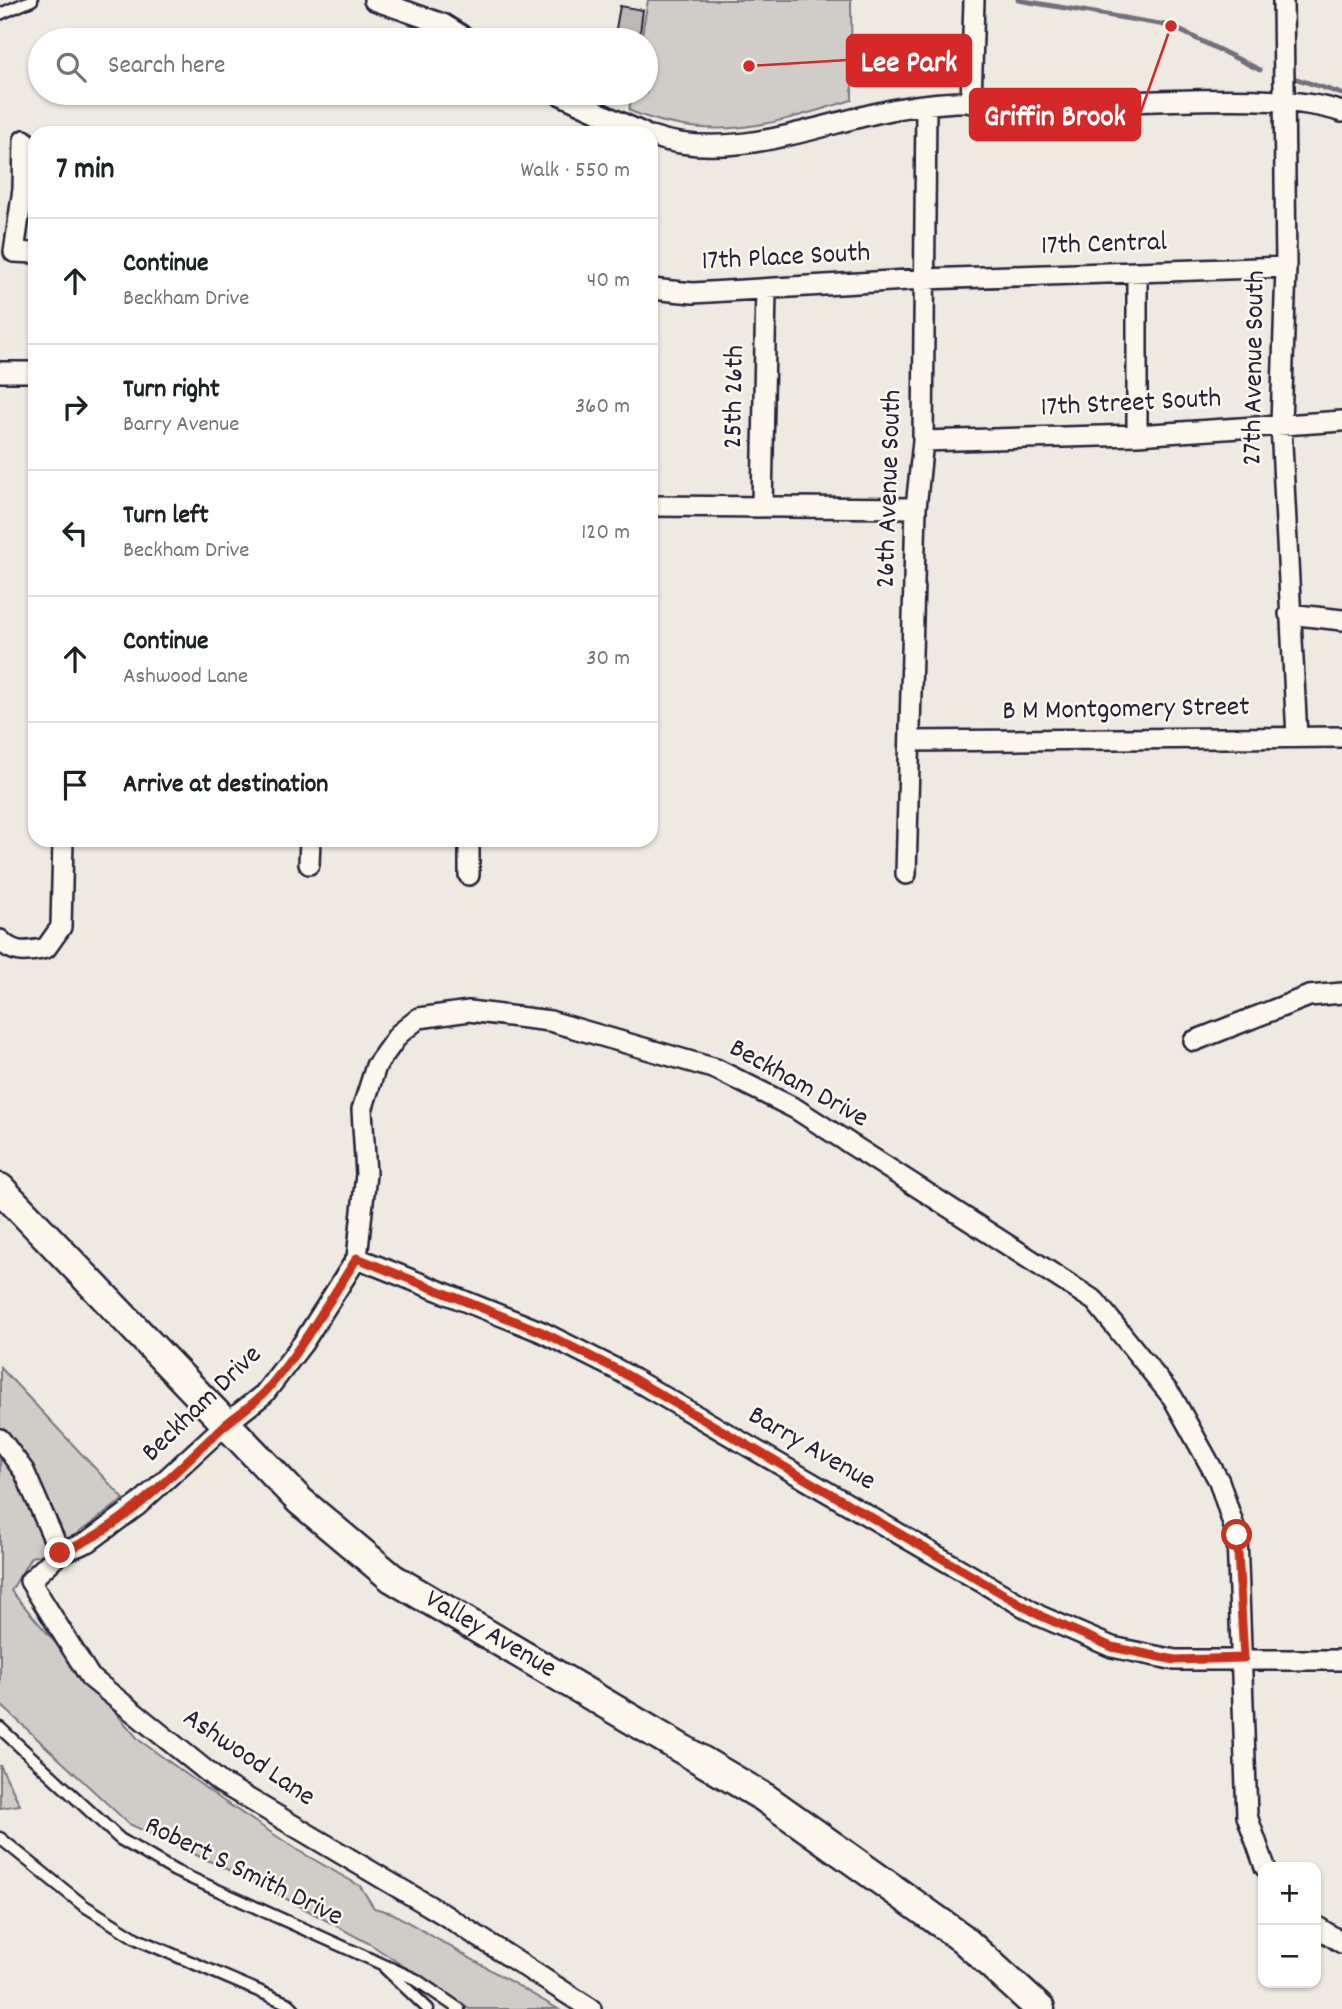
<!DOCTYPE html>
<html lang="en">
<head>
<meta charset="utf-8">
<style>
  :root { --surface:#fff; --page:#f6f6f6; --text:#202124; --muted:#757577; --line:#e0e0e0 }
  body { margin:0; font-family:Dekko,sans-serif; background:var(--page); color:var(--text) }
  .controls { position:absolute; right:21px; bottom:21px; display:grid; overflow:hidden; border-radius:14px; box-shadow:0 2px 5px #0004 }
  .controls button { width:63px; height:63px; display:grid; place-items:center; padding:0; border:0; border-bottom:2px solid var(--line); background:var(--surface); color:var(--text); font:35px sans-serif }
  .stop { position:absolute; width:21px; height:21px; margin:-16px; border:5px solid #c8321e; border-radius:50%; background:#fff }
  .stop.end { background:#c8321e; border-color:#fff; box-shadow:0 2px 7px #0008 }
  .list { margin:0; padding:0; list-style:none }
  h2 { display:flex; justify-content:space-between; align-items:center; height:91px; margin:0; padding:0 28px; font-size:30px }
  h2 small { font-size:23px; font-weight:400; color:var(--muted) }
  .list li { display:grid; grid-template-columns:46px 1fr auto; gap:21px; align-items:center; box-sizing:border-box; height:126px; padding:0 28px; border-top:2px solid var(--line) }
  .list b { display:block; font-size:26px; white-space:nowrap }
  .list p { margin:0; font-size:23px; white-space:nowrap; color:var(--muted) }
  .list em { font-size:23px; font-style:normal; color:var(--muted) }
  .icon { flex:none; width:38px; height:38px; fill:none; stroke:currentColor; stroke-width:2; stroke-linecap:round; stroke-linejoin:round }
  .map { position:relative; flex:none; width:1342px; height:2009px; overflow:hidden }
  .search { position:absolute; background:var(--surface); box-shadow:0 2px 5px #0004; left:28px; top:28px; width:630px; height:77px; display:flex; align-items:center; gap:18px; box-sizing:border-box; padding:0 24px; border-radius:38px; color:var(--muted); font-size:26px }
  .panel { position:absolute; background:var(--surface); box-shadow:0 2px 5px #0004; left:28px; top:126px; width:630px; height:721px; border-radius:21px }
  .map>svg:first-child { display:block }
  .green { fill:#d0cdc9; stroke:#797882; stroke-width:2 }
  .lines { fill:none; stroke-linecap:round; stroke-linejoin:round }
  .stream { stroke:#716f7c; stroke-width:5 }
  .building { fill:#bcb8b8; stroke:#22223b; stroke-width:2 }
  .service-casing { stroke:#22223b; stroke-width:15 }
  .minor-casing { stroke:#22223b; stroke-width:24 }
  .secondary-casing { stroke:#22223b; stroke-width:33 }
  .service { stroke:#fbf7ec; stroke-width:10 }
  .minor { stroke:#fbf7ec; stroke-width:19 }
  .secondary { stroke:#fbf7ec; stroke-width:28 }
  .route { stroke:#c8321e; stroke-width:9 }
  .labels { text-anchor:middle; dominant-baseline:central; stroke-width:5; stroke-linejoin:round; paint-order:stroke }
  .street-label { font-size:28px; fill:#22223b; stroke:#fbf7ec }
  .leader { fill:none; stroke:#d62828; stroke-width:2.5 }
  .callout-dot { fill:#d62828; stroke:#fbf7ec; stroke-width:2.5 }
  .callout { fill:#d62828; stroke:#d62828; stroke-width:2.5 }
  .callout-label { font-size:30px; text-anchor:middle; font-weight:bold; fill:#fff }
</style>
</head>
<body>
<div class="map">
<svg width="1342" height="2009" viewBox="0 0 1342 2009">
  <rect width="100%" height="100%" fill="#eeeae2"/>
  <filter id="ink" filterUnits="userSpaceOnUse"><feTurbulence type="fractalNoise" baseFrequency=".0143" numOctaves="2"/><feDisplacementMap in="SourceGraphic" scale="14" xChannelSelector="R" yChannelSelector="G"/><feConvolveMatrix kernelMatrix="1 2 1 2 8 2 1 2 1" color-interpolation-filters="sRGB"/></filter>
  <g filter="url(#ink)">
    <path class="green" d="M648,0H851L852,100C774,124 713,144 633,112L629,110L632,93H646V40H641Z
      M0,1367L124,1499L53,1552L31,1557L11,1591L139,1740L222,1800L299,1851L360,1886L374,1908L392,1913L558,2009H469L370,1944L257,1883L129,1824L0,1704Z
      M0,1765L20,1805L0,1808Z"/>
    <g class="lines">
      <path class="stream" d="M1018,0L1171,26L1260,70
        M1297,79L1342,94"/>
    </g>
    <path class="building" d="M620,6L643,10L639,40H614Z"/>
    <g class="lines">
      <g class="service-casing">
        <path id="service" d="M0,14L32,0
          M0,1728L120,1839L175,1871L415,1979L459,2009
          M0,1838L83,1905L137,1939L289,2004L294,2009
          M385,1968L428,2009"/>
      </g>
      <g class="minor-casing">
        <path id="minor" d="M374,0L443,24L469,40
          M1283,0L1286,267L1281,425L1297,737
          M557,93L643,133
          M971,103L974,0
          M651,136C733,164 821,122 902,108C970,96 1045,103 1114,102C1180,102 1281,92 1342,112
          M24,140L23,189L14,252L35,253
          M1137,273V435
          M651,289L693,293L924,279L1286,267
          M0,372H35
          M923,441L1137,435L1342,421
          M651,506L916,508
          M762,507L766,289
          M1289,614L1342,620
          M911,741L1342,737
          M469,840V875
          M309,864L310,840
          M906,874L916,508L923,441L926,106
          M0,940C14,955 27,952 46,948L61,927L63,840
          M1194,1041L1309,996L1342,993
          M357,1258L542,1332L618,1370L1040,1616L1112,1647L1175,1660H1342
          M0,1439L24,1471L60,1553
          M1316,1926L1342,1943
          M591,2009L443,1914L220,1782L90,1677L30,1581L60,1553L88,1542L138,1505L226,1424L264,1394L303,1343L357,1258L366,1174L362,1110L376,1066L399,1034L419,1018L469,1011L550,1021L716,1069L796,1109L1095,1301L1173,1398L1219,1481L1237,1536L1247,1816L1265,1867"/>
      </g>
      <g class="secondary-casing">
        <g id="secondary">
          <path id="s1" d="M0,1188L300,1501L392,1578L765,1798L962,1938L1040,2009"/>
        </g>
      </g>
      <use href="#service" class="service"/>
      <use href="#minor" class="minor"/>
      <use href="#secondary" class="secondary"/>
    </g>
  </g>
  <g class="lines" filter="url(#ink)">
    <path class="route" d="M60,1553C126,1528 173,1472 225,1425C238,1414 254,1404 266,1391C301,1350 328,1303 357,1258L542,1332L618,1370L1041,1616L1112,1647L1175,1660L1244,1658L1237,1535"/>
  </g>
  <g class="labels">
    <g class="street-label">
      <text transform="translate(1104 246) rotate(-2)">17th Central</text>
      <text transform="translate(786 259) rotate(-3)">17th Place South</text>
      <text transform="translate(1256 368) rotate(-89)">27th Avenue South</text>
      <text transform="translate(736 397) rotate(-89)">25th 26th</text>
      <text transform="translate(1131 405) rotate(-3)">17th Street South</text>
      <text transform="translate(891 489) rotate(-88)">26th Avenue South</text>
      <text transform="translate(1126 711) rotate(-1)">B M Montgomery Street</text>
      <text transform="translate(798 1085) rotate(29)">Beckham Drive</text>
      <text transform="translate(203 1405) rotate(-44)">Beckham Drive</text>
      <text transform="translate(811 1450) rotate(30)">Barry Avenue</text>
      <text stroke="none"><textPath href="#s1" startOffset="667">Valley Avenue</textPath></text>
      <text transform="translate(248 1759) rotate(34)">Ashwood Lane</text>
      <text transform="translate(243 1873) rotate(26)">Robert S Smith Drive</text>
    </g>
  </g>
  <path class="leader" d="M749 66L847 60M1171 26L1140 114"/>
  <g class="callout-dot">
    <circle cx="749" cy="66" r="7"/>
    <circle cx="1171" cy="26" r="7"/>
  </g>
  <g class="callout">
    <rect x="847" y="35" width="124" height="51" rx="7"/>
    <rect x="970" y="89" width="170" height="51" rx="7"/>
  </g>
  <g class="callout-label">
    <text x="909" y="71">Lee Park</text>
    <text x="1055" y="125">Griffin Brook</text>
  </g>
</svg>
<div class="controls">
<button>+</button>
<button>−</button>
</div>
<div class="stop" style="left:1237px;top:1535px"></div>
<div class="stop end" style="left:60px;top:1553px"></div>
<div class="search"><svg class="icon" aria-label="search" viewBox="0 0 24 24"><circle cx="10" cy="10" r="6"/><path d="M15 15l6 6"/></svg>Search here</div>
<section class="panel">
<h2>7 min<small>Walk · 550 m</small></h2>
<ul class="list">
<li><svg class="icon" aria-label="ahead" viewBox="0 0 24 24"><path d="M12 20V5M6 11l6-6 6 6"/></svg><div><b>Continue</b><p>Beckham Drive</p></div><em>40 m</em></li>
<li><svg class="icon" aria-label="right" viewBox="0 0 24 24"><path d="M7 20v-9h11M14 6l5 5-5 5"/></svg><div><b>Turn right</b><p>Barry Avenue</p></div><em>360 m</em></li>
<li><svg class="icon" aria-label="left" viewBox="0 0 24 24"><path d="M17 20v-9H6M10 6l-5 5 5 5"/></svg><div><b>Turn left</b><p>Beckham Drive</p></div><em>120 m</em></li>
<li><svg class="icon" aria-label="ahead" viewBox="0 0 24 24"><path d="M12 20V5M6 11l6-6 6 6"/></svg><div><b>Continue</b><p>Ashwood Lane</p></div><em>30 m</em></li>
<li><svg class="icon" aria-label="arrive" viewBox="0 0 24 24"><path d="M6 21V4h12l-3 4 3 4H6"/></svg><div><b>Arrive at destination</b></div></li>
</ul>
</section>
</div>
</body>
</html>
